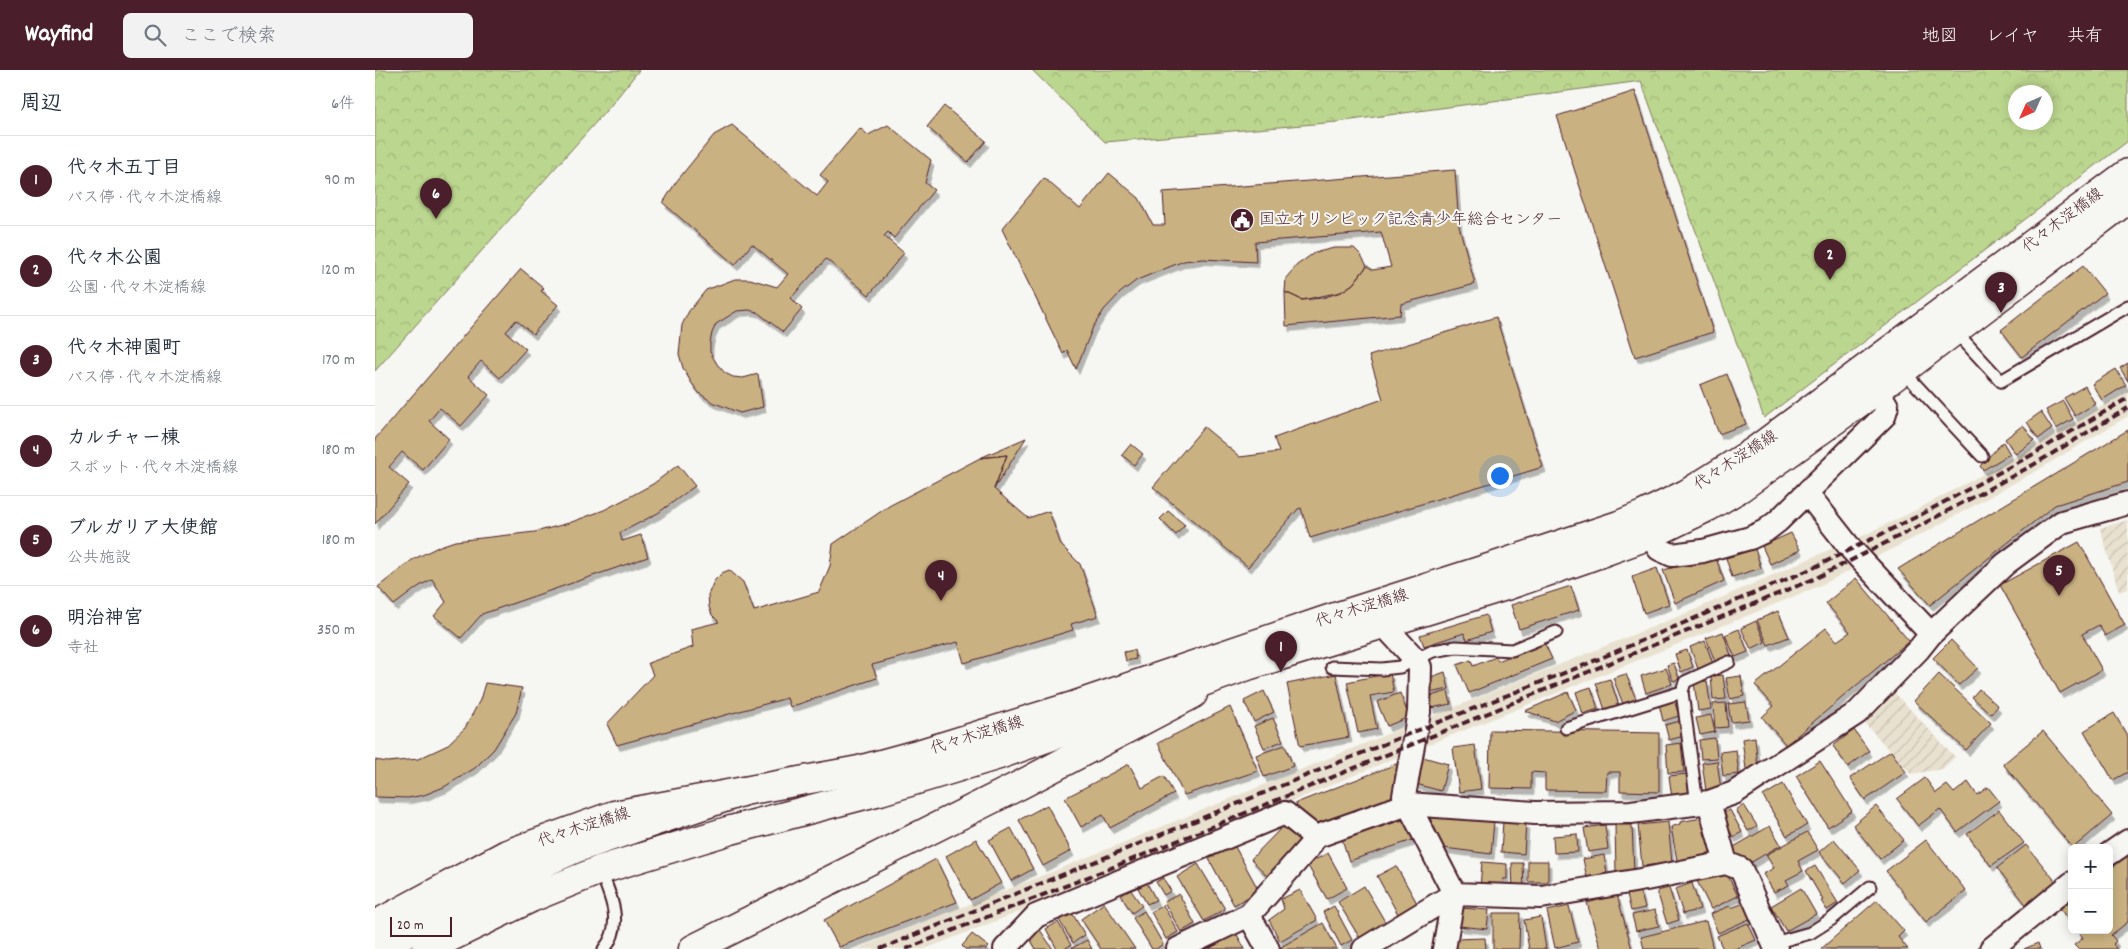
<!DOCTYPE html>
<html lang="ja">
<head>
<meta charset="utf-8">
<style>
  :root { --surface:#fff; --page:#f2f2f3; --text:#1f2937; --muted:#747a83; --line:#e0e1e3; --accent:#4a1f2b }
  body { margin:0; font-family:Dekko,"Klee One",sans-serif; background:var(--page); color:var(--text) }
  .controls { position:absolute; right:15px; bottom:15px; display:grid; overflow:hidden; border-radius:8px; box-shadow:0 2px 12px #0003 }
  .controls button { width:45px; height:45px; display:grid; place-items:center; padding:0; border:0; border-bottom:1px solid var(--line); background:var(--surface); color:var(--text); font:25px sans-serif }
  .compass { position:absolute; left:1633px; top:15px; width:45px; height:45px; border-radius:50%; background:var(--surface); box-shadow:0 2px 12px #0003; rotate:225deg }
  .scale { position:absolute; left:15px; bottom:12px; width:62px; box-sizing:border-box; padding-left:5px; border:2px solid #4a1f2b; border-top:0; font-size:14px; line-height:18px; white-space:nowrap; color:#4a1f2b; -webkit-text-stroke:4px #f6f6f2; paint-order:stroke }
  .you { position:absolute; left:1124px; top:405px; width:18px; height:18px; margin:-12px; border:4px solid #fff; border-radius:50%; background:#1a73e8; box-shadow:0 0 0 8px #1a73e833 }
  .badge { display:grid; place-items:center; width:32px; height:32px; border-radius:50%; background:var(--accent); color:#fff; font-size:16px; font-weight:700 }
  .pin { position:absolute; translate:-50% -41px; filter:drop-shadow(0 1px 2px #0008) }
  .pin::after { content:''; position:absolute; top:26px; width:18px; height:15px; background:inherit; clip-path:polygon(0 0,100% 0,50% 100%) }
  .list { margin:0; padding:0; list-style:none }
  h2 { display:flex; justify-content:space-between; align-items:center; height:65px; margin:0; padding:0 20px; font-size:21px }
  h2 small { font-size:16px; font-weight:400; color:var(--muted) }
  .list li { display:grid; grid-template-columns:32px 1fr auto; gap:15px; align-items:center; box-sizing:border-box; height:90px; padding:0 20px; border-top:1px solid var(--line) }
  .list b { display:block; font-size:19px; white-space:nowrap }
  .list p { margin:0; font-size:16px; white-space:nowrap; color:var(--muted) }
  .list em { font-size:16px; font-style:normal; color:var(--muted) }
  .icon { flex:none; width:28px; height:28px; fill:none; stroke:currentColor; stroke-width:2; stroke-linecap:round; stroke-linejoin:round }
  .map { position:relative; flex:none; width:1753px; height:879px; overflow:hidden }
  header { display:flex; align-items:center; gap:30px; box-sizing:border-box; height:70px; padding:0 25px; background:var(--accent); color:#fff }
  header strong { font-size:24px }
  nav { display:flex; gap:28px; margin-inline-start:auto; font-size:18px }
  .search { width:350px; height:45px; background:var(--page); display:flex; align-items:center; gap:12px; box-sizing:border-box; padding:0 18px; border-radius:8px; color:var(--muted); font-size:19px }
  main { display:flex }
  aside { flex:1; background:var(--surface) }
  .map>svg:first-child { display:block }
  .built { fill:#e9e1d0 }
  .industrial { fill:url(#industrial-furrows) }
  .forest { fill:url(#forest-crowns); stroke:#827a5c; fill-rule:evenodd }
  .building { fill:#cab181; stroke:#4a1f2b; filter:url(#shadow) }
  .lines { fill:none; stroke-linecap:round; stroke-linejoin:round }
  .service-casing { stroke:#4a1f2b; stroke-width:15 }
  .minor-casing { stroke:#4a1f2b; stroke-width:26 }
  .tertiary-casing { stroke:#4a1f2b; stroke-width:31 }
  .motorway-casing { stroke:#4a1f2b; stroke-width:31 }
  .service { stroke:#f6f6f2; stroke-width:11 }
  .minor { stroke:#f6f6f2; stroke-width:22 }
  .tertiary { stroke:#f6f6f2; stroke-width:28 }
  .motorway { stroke:#f6f6f2; stroke-width:28 }
  .rail { stroke:#4a1f2b; stroke-width:4; stroke-dasharray:8 4; stroke-linecap:butt }
  .labels { text-anchor:middle; dominant-baseline:central; stroke-width:4; stroke-linejoin:round; paint-order:stroke }
  .poi-label { font-size:16px; fill:#4a1f2b; stroke:#f6f6f2; text-anchor:start }
  .street-label { font-size:16px; fill:#4a1f2b; stroke:#f6f6f2 }
</style>
</head>
<body>
<header>
<strong>Wayfind</strong>
<div class="search"><svg class="icon" aria-label="search" viewBox="0 0 24 24"><circle cx="10" cy="10" r="6"/><path d="M15 15l6 6"/></svg>ここで検索</div>
<nav><a>地図</a><a>レイヤ</a><a>共有</a></nav>
</header>
<main>
<aside>
<h2>周辺<small>6件</small></h2>
<ul class="list">
<li><span class="badge">1</span><div><b>代々木五丁目</b><p>バス停 · 代々木淀橋線</p></div><em>90 m</em></li>
<li><span class="badge">2</span><div><b>代々木公園</b><p>公園 · 代々木淀橋線</p></div><em>120 m</em></li>
<li><span class="badge">3</span><div><b>代々木神園町</b><p>バス停 · 代々木淀橋線</p></div><em>170 m</em></li>
<li><span class="badge">4</span><div><b>カルチャー棟</b><p>スポット · 代々木淀橋線</p></div><em>180 m</em></li>
<li><span class="badge">5</span><div><b>ブルガリア大使館</b><p>公共施設</p></div><em>180 m</em></li>
<li><span class="badge">6</span><div><b>明治神宮</b><p>寺社</p></div><em>350 m</em></li>
</ul>
</aside>
<div class="map">
<svg width="1753" height="879" viewBox="0 0 1753 879">
  <defs>
    <pattern id="industrial-furrows" width="10" height="10" patternUnits="userSpaceOnUse" patternTransform="scale(1.25)"><rect width="10" height="10" fill="#e9e1d0"/><path d="M-1 1l2-2M0 10L10 0M9 11l2-2" fill="none" stroke="#c9c1b3"/></pattern>
    <pattern id="forest-crowns" width="20" height="18" patternUnits="userSpaceOnUse" patternTransform="scale(1.25)"><rect width="20" height="18" fill="#bbd68e"/><path d="M2 6a3 3 0 1 1 6 0M12 15a3 3 0 1 1 6 0" fill="none" stroke="#a2b77b"/></pattern>
    <filter id="shadow"><feDropShadow dx="3" dy="5.5" stdDeviation="0" flood-color="#0004"/></filter>
  </defs>
  <rect width="100%" height="100%" fill="#f6f6f2"/>
  <filter id="ink" filterUnits="userSpaceOnUse"><feTurbulence type="fractalNoise" baseFrequency=".02" numOctaves="2"/><feDisplacementMap in="SourceGraphic" scale="10" xChannelSelector="R" yChannelSelector="G"/><feConvolveMatrix kernelMatrix="1 2 1 2 8 2 1 2 1" color-interpolation-filters="sRGB"/></filter>
  <g filter="url(#ink)">
    <path class="built" d="M1753,321V346L1661,401L1553,461L1495,490L1477,471L1541,440L1651,381Z
      M1465,475L1484,496L1444,516L1328,564L1045,678L1048,650L1319,540Z
      M1037,654L1032,683L821,772L550,879H481L679,801Z"/>
    <path class="industrial" d="M1753,450V519L1744,522L1725,458Z
      M1518,621L1580,687L1568,699L1536,704L1487,650Z"/>
    <path class="forest" d="M0,0H264L237,34L0,301Z
      M657,0H1753V71L1389,348L1266,11L962,52L730,72ZM1640,22H1670V52H1640Z"/>
    <path class="building" d="M1260,21L1338,262L1260,287L1182,46Z
      M569,36L611,71L593,92L552,57Z
      M357,55L442,126L453,112L445,105L485,58L493,65L513,55L556,90L550,113L559,120L519,168L513,162L509,166L529,183L494,225L451,189L416,228L427,239L408,262L382,242L374,240L362,241L341,254L337,263L335,273V282L342,294L350,303L358,307L368,308L383,304L388,337L365,343L337,332L324,323L316,312L308,298L304,284L307,255L314,241L331,220L360,209H375L402,217L413,204L377,174L360,195L288,133L301,112L339,65Z
      M1080,100L1084,156L1100,214L1026,234L1025,245L911,256L910,222L927,230L947,228L966,222L978,214L992,196L998,200L1016,197L1006,162L880,172L881,192L828,189L809,191L762,210L745,223L729,240L718,257L701,299L692,280L688,284L627,159L669,108L705,139L734,103L764,128L778,155H790L788,122Z
      M959,178H979L986,185L992,196L978,214L966,222L927,230L910,222L911,208L922,195L939,183Z
      M1708,196L1730,223L1647,287L1626,260Z
      M146,199L169,218L166,221L183,235L158,264L141,250L131,262L151,279L125,308L106,291L93,306L114,325L86,356L65,338L54,351L74,369L48,400L27,382L14,397L34,414L0,454V369Z
      M1121,247L1168,397L935,468L926,438L923,439L873,497L778,417L829,357L865,387L904,382L899,368L1008,329L994,286Z
      M1753,293V311L1745,298Z
      M1741,299L1751,315L1727,330L1717,314Z
      M1352,304L1371,354L1344,364L1325,315Z
      M1710,316L1720,334L1700,346L1689,328Z
      M1688,331L1698,349L1681,359L1671,340Z
      M1666,342L1677,359L1663,369L1652,352Z
      M1648,355L1659,370L1641,384L1630,369Z
      M1753,360V412L1680,435L1555,535L1523,499Z
      M651,368L619,419L632,385L605,388Z
      M1628,372L1635,384L1608,400L1605,396Z
      M756,374L768,384L759,395L747,385Z
      M632,385L619,419L653,448L674,441L686,475L705,494L723,546L696,554L698,560L589,593L583,572L497,595L502,608L415,637L412,628L242,675L232,654L278,605L273,593L318,577L316,559L344,552L337,545L334,537L333,525L339,511L347,503L354,500L368,512L379,541L444,522L455,496L458,474L514,436L605,388Z
      M303,395L320,416L283,443L245,463L247,471L266,465L273,487L107,544L86,568L59,546L71,532L57,509L43,517L19,535L3,517L37,490L65,476L80,471L160,462L194,453L229,440L256,426L278,414Z
      M793,441L810,455L801,465L785,449Z
      M1416,463L1425,480L1395,494L1387,476Z
      M1704,472L1750,555L1730,566L1724,555L1707,564L1727,600L1685,623L1625,515Z
      M1380,479L1386,498L1357,507L1351,488Z
      M1341,488L1349,511L1300,533L1288,500Z
      M1282,498L1294,534L1269,543L1257,507Z
      M1481,508L1534,571L1411,675L1387,647L1399,636L1380,615L1451,558L1462,571L1475,562L1451,533Z
      M1196,516L1204,540L1144,559L1136,535Z
      M1403,541L1414,567L1393,575L1382,550Z
      M1111,545L1116,562L1092,570L1089,563L1049,576L1045,565Z
      M1381,551L1390,572L1376,579L1366,558Z
      M1364,559L1373,582L1360,587L1350,565Z
      M1348,562L1357,588L1341,594L1331,568Z
      M1576,570L1603,598L1584,615L1558,588Z
      M1330,571L1338,594L1323,599L1315,577Z
      M1169,572L1177,589L1094,623L1082,595L1096,590L1098,596L1121,587L1123,591Z
      M759,580L761,589L751,591L749,582Z
      M1312,580L1318,597L1306,602L1300,584Z
      M1299,593L1304,609L1298,611L1292,595Z
      M1291,598L1297,614L1271,623L1266,606Z
      M1070,602L1074,619L1055,623L1056,607Z
      M1015,603L1019,622L995,626L1002,659L983,663L972,612Z
      M961,604L974,667L925,676L912,614Z
      M1251,604L1261,629L1248,634L1238,608Z
      M1564,604L1616,653L1591,680L1539,631Z
      M1348,605L1351,629L1338,630L1336,606Z
      M1366,606L1369,626L1355,629L1351,608Z
      M1235,609L1244,636L1230,640L1221,613Z
      M1332,611L1336,639L1323,641L1319,612Z
      M110,613L147,618L141,643L119,679L100,698L69,717L49,725L33,728L0,727V690L13,692L43,689L71,676L90,658L105,630Z
      M1216,617L1223,639L1208,644L1201,622Z
      M1604,619L1623,636L1616,644L1597,627Z
      M889,621L899,642L879,652L869,631Z
      M1073,621L1076,634L1056,638V626Z
      M1193,622L1201,640L1180,651L1150,641Z
      M1025,623L1034,647L1012,656L1002,632Z
      M1299,630L1304,646L1288,651L1284,634Z
      M1371,632L1374,650L1356,652L1353,634Z
      M1351,633L1353,657L1340,658L1338,634Z
      M855,637L883,701L809,725L783,673Z
      M1739,643L1753,667V702L1738,710L1709,661Z
      M1336,645L1340,662L1325,665L1321,648Z
      M898,648L908,671L889,678L879,656Z
      M1305,651L1309,666L1294,670L1290,655Z
      M1115,660L1284,663V722L1245,721V702H1232L1231,721L1170,720V703L1156,702V719L1114,718Z
      M1479,660L1494,681L1473,697L1458,676Z
      M1668,661L1737,745L1698,778L1628,694Z
      M1380,667L1383,698L1371,699L1367,669Z
      M1340,668L1342,688L1326,689L1324,670Z
      M1306,673L1309,702L1293,703L1291,675Z
      M910,675L918,696L889,707L881,685Z
      M1100,675L1106,719L1084,722L1078,678Z
      M1361,680L1364,704L1348,706L1345,682Z
      M1516,681L1531,702L1490,730L1475,708Z
      M1048,687L1073,694L1066,721L1041,714Z
      M1342,691L1346,719L1331,721L1327,693Z
      M1445,691L1477,741L1453,757L1421,706Z
      M1024,693L1020,728L942,753L923,744L921,733Z
      M754,694L767,718L789,706L799,724L735,758L728,745L706,757L690,728Z
      M1312,704L1314,726L1297,728L1294,706Z
      M1550,708L1561,723L1572,715L1579,723L1593,712L1602,725L1613,717L1624,731L1582,762L1565,739L1543,756L1522,729Z
      M1408,714L1432,755L1412,766L1388,726Z
      M672,735L696,781L668,796L644,750Z
      M1369,735L1382,756L1373,761L1361,740Z
      M1501,736L1529,770L1505,789L1478,755Z
      M1355,740L1367,762L1358,767L1346,744Z
      M1624,740L1649,773L1616,796L1592,764Z
      M1054,746L1119,752L1116,784L1069,778Z
      M1326,748L1330,766L1333,765L1337,783H1332L1334,790L1303,796L1296,757L1305,754V752Z
      M1031,749L1038,770L974,791L967,769Z
      M1128,751L1151,753L1149,784L1126,782Z
      M1293,752L1297,793L1267,796L1263,755Z
      M911,753L929,772L894,808L876,789Z
      M1230,755L1233,779L1213,782L1209,758Z
      M1240,755H1257L1259,802L1241,803Z
      M1395,756L1406,775L1368,797L1357,778Z
      M636,758L658,799L636,811L614,770Z
      M1432,762L1443,780L1423,791L1428,801L1411,810L1414,815L1399,822L1388,804L1399,798L1391,785Z
      M1202,764L1203,782L1179,783L1178,766Z
      M601,769L626,813L595,830L571,786Z
      M1459,769L1485,800L1470,813L1444,782Z
      M1551,770L1591,821L1551,852L1511,801Z
      M859,775L884,821L859,835L834,789Z
      M1651,775L1682,813L1653,837L1622,798Z
      M953,783L972,818L952,829L932,794Z
      M1229,785L1233,809L1213,813L1208,789Z
      M1753,785V852L1736,865L1741,871L1738,874L1742,879H1703L1699,875L1708,868L1702,860H1734V800Z
      M561,789L582,832L464,877L449,850Z
      M1153,791H1173V812H1153Z
      M1107,792L1132,794V809H1128L1127,819L1105,818Z
      M1137,793H1148L1149,822H1138Z
      M823,794L850,839L829,851L802,807Z
      M1021,796L1042,833L1023,844L1002,806Z
      M1440,796L1463,833L1452,840L1446,831L1448,830L1431,801Z
      M1349,798L1363,826L1336,839L1322,811Z
      M788,808L796,821L789,825L781,812Z
      M772,813L781,830L772,834L763,818Z
      M1317,813L1325,839L1308,844L1300,819Z
      M989,816L1012,855L986,870L963,832Z
      M1294,818L1304,850L1292,854L1282,821Z
      M1426,818L1441,844L1411,861L1396,836Z
      M755,819L767,836L757,843L746,826Z
      M925,820L942,850L905,871L894,850L909,839L906,829Z
      M1265,820L1270,838L1256,841L1252,824Z
      M804,824L820,854L806,862L789,832Z
      M1242,825L1257,879H1226L1212,833Z
      M1697,829V854L1685,839Z
      M1502,830L1529,861L1523,867L1533,879H1446Z
      M1372,832L1379,847L1343,863L1335,844L1355,836L1356,838Z
      M729,833L760,879H726L706,849Z
      M788,835L803,862L791,869L776,842Z
      M959,836L977,870L966,876L948,842Z
      M1194,836L1203,872L1180,878L1172,841Z
      M1085,838L1114,840L1112,859L1084,856Z
      M1280,840L1284,856L1261,861L1257,845Z
      M769,841L788,874L781,879H777L758,848Z
      M697,843L710,865L698,873L684,850Z
      M1118,843H1145L1144,879H1118Z
      M1166,847L1171,879H1154L1149,850Z
      M1331,851L1338,879H1269L1266,867Z
      M683,852L696,875L689,879H682L671,859Z
      M948,853L962,879H907L906,877Z
      M1373,853L1381,870L1360,879H1348L1342,866Z
      M665,860L678,879H661L654,867Z
      M861,863L870,879H834Z
      M597,864L614,877L612,879H590L587,876Z
      M1110,868L1111,879H1082L1081,869Z
      M712,870L717,879H698L697,878Z
      M1663,873L1665,879H1649Z"/>
    <g class="lines">
      <g class="service-casing">
        <path id="service" d="M1580,261L1626,311L1753,236
          M1528,301L1607,386
          M957,597L1007,599L1025,597L1058,581L1081,577L1137,580L1181,562
          M1191,658L1307,622
          M1322,734L1307,622L1310,612L1354,592
          M225,800C235,824 250,855 229,879
          M1399,873L1435,863L1457,849L1495,817"/>
      </g>
      <g class="minor-casing">
        <path id="minor" d="M1432,423L1476,479L1556,564
          M1275,465L1284,479L1297,485L1328,481L1375,468L1390,461L1403,451L1509,346L1512,336L1494,306
          M1007,553L1041,590L1045,597L1044,642L1029,726L1079,823L1069,879
          M1334,732L1351,793
          M1734,784L1753,771
          M874,845L893,879
          M630,879L661,846L910,743L940,767
          M803,879L874,845L934,777L940,767L1033,734L1160,743L1256,742L1334,732L1359,723L1482,643L1544,579L1556,564L1630,494L1687,452L1753,433
          M989,879L1079,824L1166,827L1271,809L1351,793L1366,799L1401,879
          M1616,879L1697,813"/>
      </g>
      <g class="tertiary-casing">
        <path id="tertiary" d="M879,594L1131,516L1209,489L1275,465L1333,437L1365,418L1503,319L1753,129
          M0,855L132,784L239,745L484,700L546,683L701,635L951,550L1123,495L1244,455L1268,445L1311,424L1381,380L1753,103
          M318,879L647,714L818,624"/>
      </g>
      <g class="motorway-casing">
        <path id="motorway" d="M0,879L143,804L202,778L369,721
          M51,879L156,828L225,800L356,760L505,721L624,685L878,594"/>
      </g>
      <use href="#service" class="service"/>
      <use href="#minor" class="minor"/>
      <use href="#tertiary" class="tertiary"/>
      <use href="#motorway" class="motorway"/>
      <path class="rail" d="M505,879L1041,661L1207,596L1436,499L1545,445L1655,386L1753,328
        M531,879L751,792L1439,509L1548,454L1658,395L1753,338"/>
    </g>
  </g>
  <defs>
    <g id="civic-disc" transform="scale(1.25)"><circle r="9.5" fill="#4a1f2b" stroke="#f6f6f2"/><path d="M-.6-6.5H3V-4.5H.6V-3L4-1V1h2V6H-6V1h2V-1L-.6-3ZM-1.2 2.5V6h2.4V2.5Z" fill="#fff"/></g>
  </defs>
  <g fill-rule="evenodd">
    <use href="#civic-disc" x="867" y="150"/>
  </g>
  <g class="labels">
    <g class="poi-label">
      <text x="884" y="150">国立オリンピック記念青少年総合センター</text>
    </g>
    <g class="street-label">
      <text transform="translate(1688 151) rotate(-37)">代々木淀橋線</text>
      <text transform="translate(1361 391) rotate(-33)">代々木淀橋線</text>
      <text transform="translate(987 539) rotate(-17)">代々木淀橋線</text>
      <text transform="translate(602 666) rotate(-17)">代々木淀橋線</text>
      <text transform="translate(209 758) rotate(-18)">代々木淀橋線</text>
    </g>
  </g>
</svg>
<div class="controls">
<button>+</button>
<button>−</button>
</div>
<svg class="compass" viewBox="-18 -18 36 36"><path d="M0-13l5 13h-10z" fill="#e53935"/><path d="M0 13l5-13h-10z" fill="#747a83"/></svg>
<div class="scale">20 m</div>
<div class="you"></div>
<div class="pin badge" style="left:906px;top:602px">1</div>
<div class="pin badge" style="left:1455px;top:210px">2</div>
<div class="pin badge" style="left:1626px;top:243px">3</div>
<div class="pin badge" style="left:566px;top:531px">4</div>
<div class="pin badge" style="left:1684px;top:526px">5</div>
<div class="pin badge" style="left:61px;top:149px">6</div>
</div>
</main>
</body>
</html>
